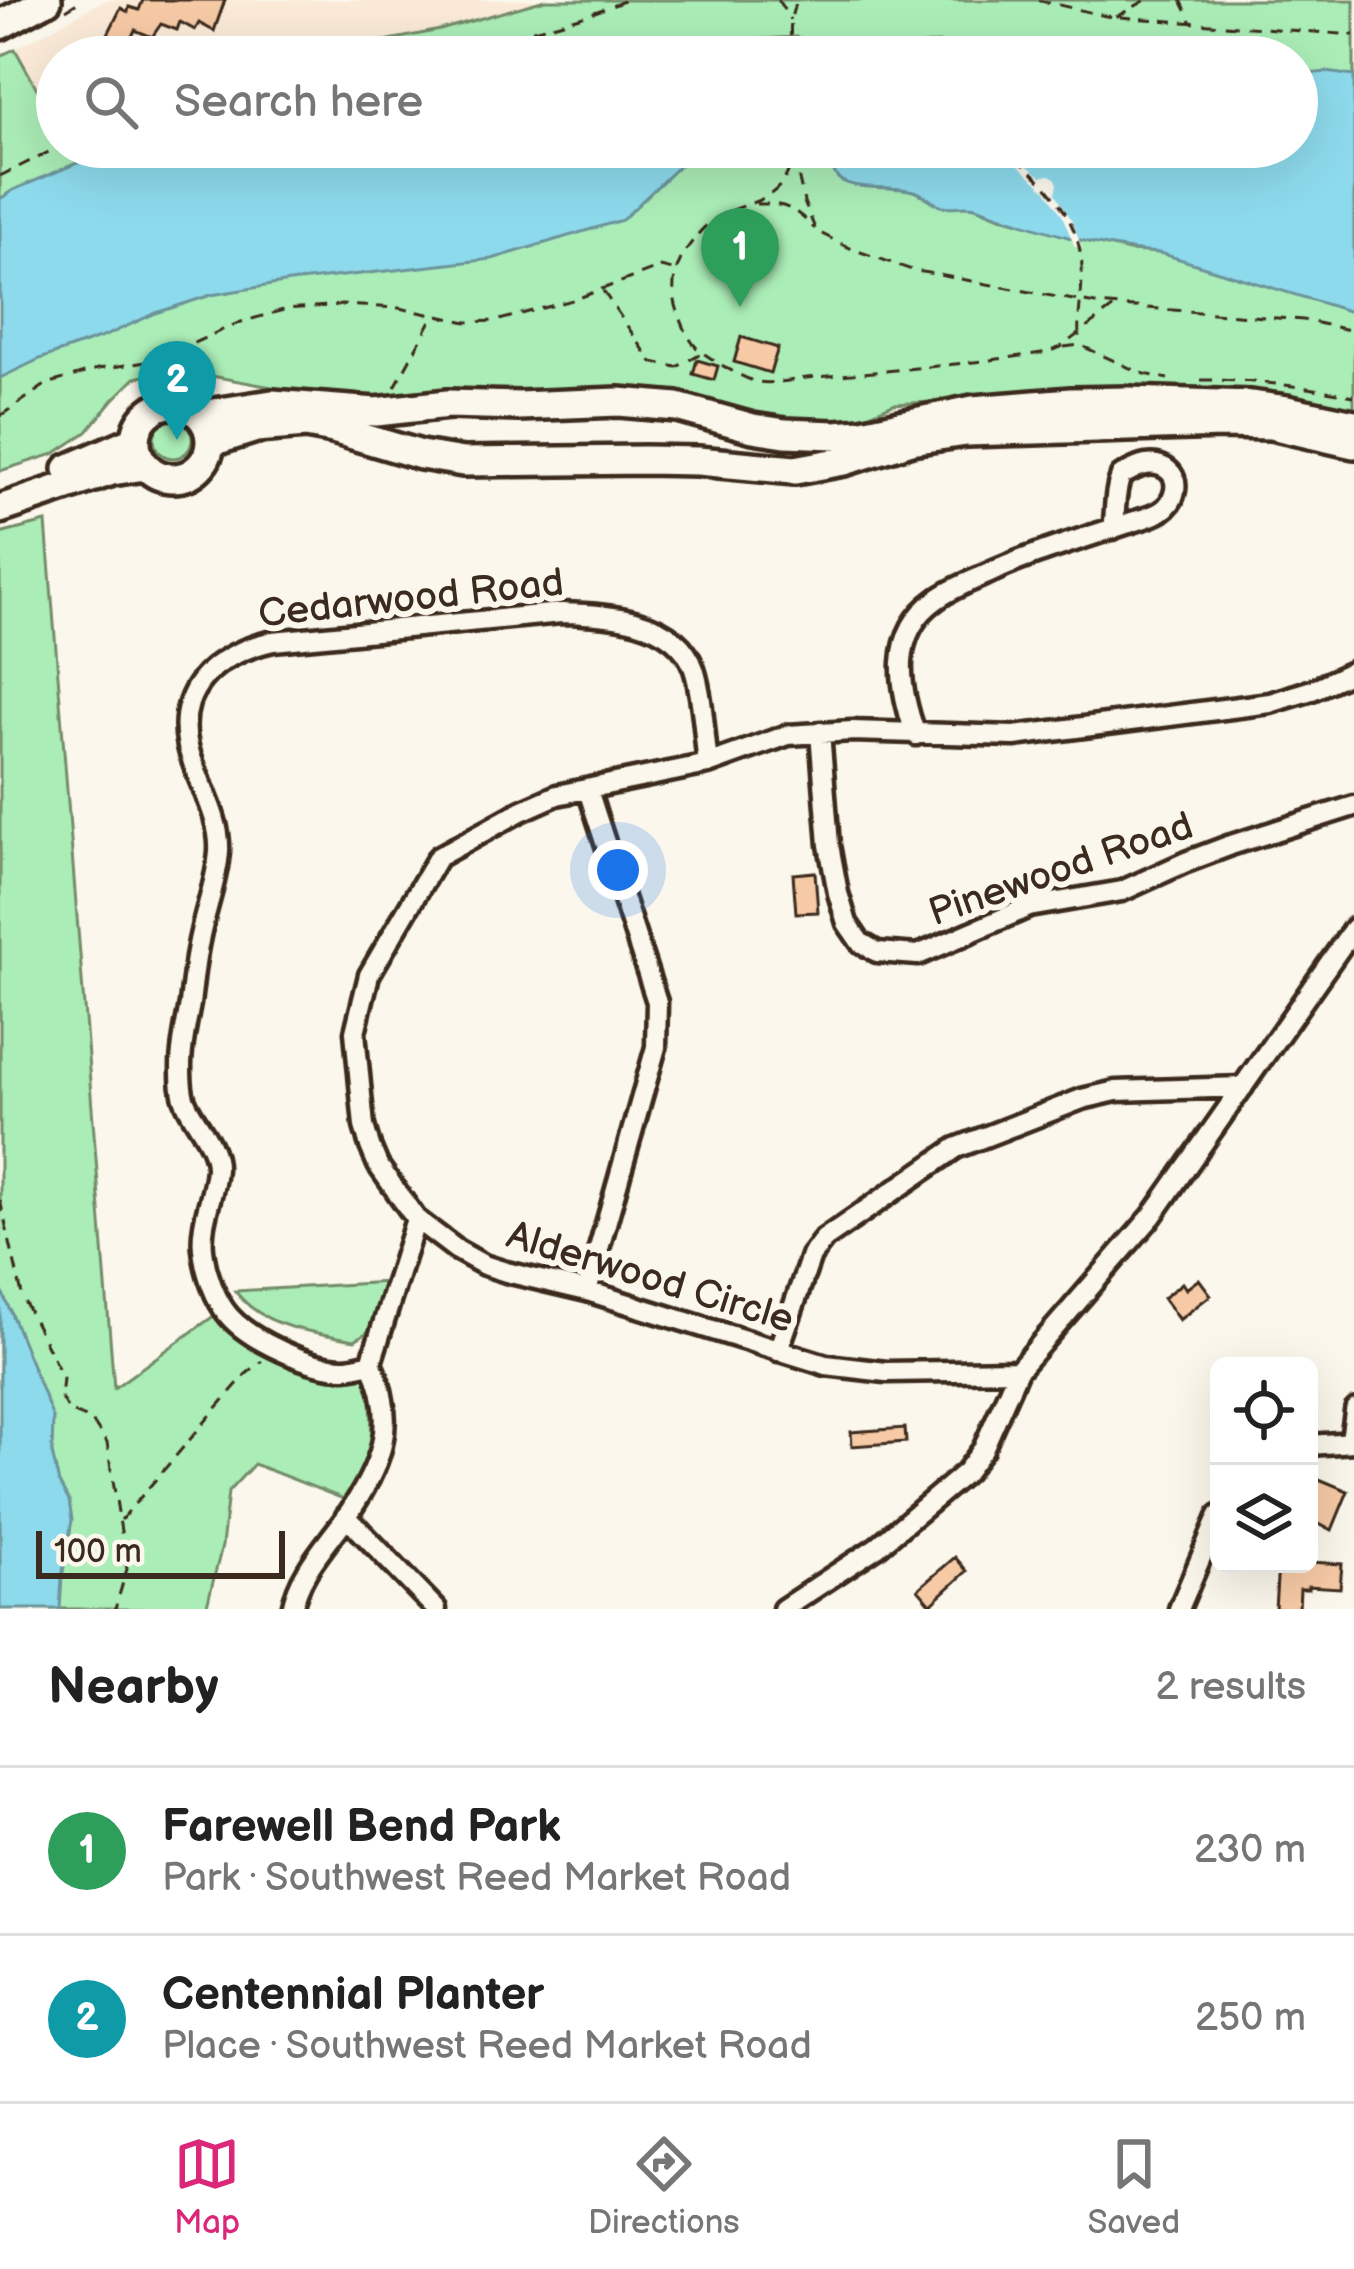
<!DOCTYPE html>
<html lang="en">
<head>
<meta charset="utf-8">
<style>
  :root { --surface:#fff; --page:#f6f6f6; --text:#222; --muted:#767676; --line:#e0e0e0; --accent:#db2777 }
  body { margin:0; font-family:"Balsamiq Sans",sans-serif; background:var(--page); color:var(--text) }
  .controls { position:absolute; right:36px; bottom:36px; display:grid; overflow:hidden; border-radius:18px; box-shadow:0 12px 48px #0002 }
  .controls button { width:108px; height:108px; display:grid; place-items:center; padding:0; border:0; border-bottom:3px solid var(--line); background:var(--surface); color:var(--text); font:60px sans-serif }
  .scale { position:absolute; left:36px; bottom:30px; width:249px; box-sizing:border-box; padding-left:12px; border:6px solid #3b2a1e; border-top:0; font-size:33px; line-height:42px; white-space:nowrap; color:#3b2a1e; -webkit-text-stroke:9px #fbf7ec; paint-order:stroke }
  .you { position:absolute; left:618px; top:870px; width:42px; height:42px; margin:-30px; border:9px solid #fff; border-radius:50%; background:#1a73e8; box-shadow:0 0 0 18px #1a73e833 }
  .badge { display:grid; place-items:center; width:78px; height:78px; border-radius:50%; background:var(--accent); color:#fff; font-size:39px; font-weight:700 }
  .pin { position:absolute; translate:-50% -99px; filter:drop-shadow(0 3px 6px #0008) }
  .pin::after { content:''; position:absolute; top:63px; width:42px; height:36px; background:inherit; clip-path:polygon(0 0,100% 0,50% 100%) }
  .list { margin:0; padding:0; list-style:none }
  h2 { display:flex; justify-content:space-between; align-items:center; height:156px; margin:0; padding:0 48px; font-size:51px }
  h2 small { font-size:39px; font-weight:400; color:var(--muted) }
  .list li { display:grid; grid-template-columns:78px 1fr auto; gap:36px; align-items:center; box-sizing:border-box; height:168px; padding:0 48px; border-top:3px solid var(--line) }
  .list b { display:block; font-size:45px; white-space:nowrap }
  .list p { margin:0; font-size:39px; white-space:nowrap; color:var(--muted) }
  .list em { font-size:39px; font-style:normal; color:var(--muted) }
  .icon { flex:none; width:66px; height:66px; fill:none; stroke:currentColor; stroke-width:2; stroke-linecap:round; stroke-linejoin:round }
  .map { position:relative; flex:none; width:1354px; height:1609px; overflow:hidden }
  .search { position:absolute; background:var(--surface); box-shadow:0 12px 48px #0002; left:36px; right:36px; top:36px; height:132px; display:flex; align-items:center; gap:30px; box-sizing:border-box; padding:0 42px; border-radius:66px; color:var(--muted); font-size:45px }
  .sheet { height:492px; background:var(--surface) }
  nav { display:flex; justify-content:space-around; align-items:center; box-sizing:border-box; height:168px; border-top:3px solid var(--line); background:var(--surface); font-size:33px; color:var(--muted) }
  nav a { display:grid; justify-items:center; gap:6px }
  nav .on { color:var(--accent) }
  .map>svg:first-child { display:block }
  .built { fill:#faead7 }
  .green { fill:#abedb7; stroke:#738c6a; stroke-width:3 }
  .water { fill:#8ddaec; stroke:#6c949a; stroke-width:3 }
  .pier { fill:#fbf7ec }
  .building { fill:#f7caa6; stroke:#3b2a1e; stroke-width:3 }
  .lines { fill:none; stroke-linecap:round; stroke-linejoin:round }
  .service-casing { stroke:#3b2a1e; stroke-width:18 }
  .minor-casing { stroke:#3b2a1e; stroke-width:27 }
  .secondary-casing { stroke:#3b2a1e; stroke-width:36 }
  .path { stroke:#3b2a1e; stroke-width:3; stroke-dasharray:12 9; stroke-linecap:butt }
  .service { stroke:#fbf7ec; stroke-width:9 }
  .minor { stroke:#fbf7ec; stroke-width:18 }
  .secondary { stroke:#fbf7ec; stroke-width:27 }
  .labels { text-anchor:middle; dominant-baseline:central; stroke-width:12; stroke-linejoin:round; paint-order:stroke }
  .street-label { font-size:39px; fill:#3b2a1e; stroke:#fbf7ec }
</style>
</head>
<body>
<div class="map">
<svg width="1354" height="1609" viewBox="0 0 1354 1609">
  <rect width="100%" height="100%" fill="#fbf7ec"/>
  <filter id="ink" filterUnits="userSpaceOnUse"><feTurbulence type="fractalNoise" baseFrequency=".00833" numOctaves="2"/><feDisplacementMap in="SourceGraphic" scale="24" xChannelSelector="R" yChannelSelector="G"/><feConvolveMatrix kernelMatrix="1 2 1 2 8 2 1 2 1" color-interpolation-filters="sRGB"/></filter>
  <g filter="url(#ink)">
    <path class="built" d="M105,0H545L440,30L304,57H57V125L15,49Z"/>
    <path class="green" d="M545,0H1354V87L1297,81V57H1085L995,46L936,43L880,52L795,37L745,40L650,55L612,57H304L440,30Z
      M15,49L57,125V147H106L0,205V56Z
      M714,147H833L941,205L973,206L1000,217L1031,224L1068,237L1129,251L1160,253L1354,300V408L1281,393L1246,389L1138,391L893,404L851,422L396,403L310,394L206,375L167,371L135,378L113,400L87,432L54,454L0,471V358L108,314L631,189Z
      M154 439a19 19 0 1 1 38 0a19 19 0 1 1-38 0Z
      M46,522L114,1388L215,1315C252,1358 303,1360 356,1372L365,1377L371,1389L372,1443L371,1457L354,1503L254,1464L228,1492L222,1546L206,1609H51L0,1386V534Z
      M389,1282L369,1331L355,1340C310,1331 264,1329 235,1291Z"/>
    <path class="water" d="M799,38L830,49L870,54L938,49L1076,57H579L695,43L769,46Z
      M1327,72L1354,76V313L1160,253C1098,249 1037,229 979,208C966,203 954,209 942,206C932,203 925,195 917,192C896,185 861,191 842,181C830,174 831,159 832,147H1297V75Z
      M115,147H706L681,164L622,220L492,259L290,282L211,295L156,313L105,336L40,359L0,378V199L13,190Z
      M0,1286L53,1418L52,1453L59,1483L69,1501L72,1520L62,1578L60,1609H0Z"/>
    <path class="pier" d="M990,147H1002L1041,176L1051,175L1056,179L1058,184L1056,193L1073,223L1082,248L1075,247L1062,215L1046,190L1016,163Z"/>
    <path class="building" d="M143,0H225L214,31L199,23L195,30L180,22L177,30L161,24L152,37L135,30L128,45L107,36L121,8L128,12L129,7L139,10Z
      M741,337L778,348L770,373L734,362Z
      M697,360L718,366L714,380L693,374Z
      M815,872L818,912L796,913L793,874Z
      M1199,1279L1211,1295L1179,1320L1163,1298L1182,1283L1186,1289Z
      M905,1428L906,1442L852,1446L851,1432Z
      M1312,1476L1348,1491L1332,1530L1309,1520V1483Z
      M955,1557L967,1571L931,1604L918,1589Z
      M1309,1562L1342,1564L1340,1588L1308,1586V1589H1300L1299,1609H1275L1278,1564H1309Z"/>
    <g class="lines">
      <g class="service-casing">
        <path id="service" d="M1346,1443L1351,1408L1354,1405"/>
      </g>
      <g class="minor-casing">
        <path id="minor" d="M1354,671L1312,690L1270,703L1014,736L852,731L788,735L708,764L557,795L521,811L438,857L369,975L355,1032L364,1126L370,1146L378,1165L416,1219L457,1250L484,1265L506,1272L587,1291L826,1365L886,1372L1018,1370L1152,1216L1354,928
          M820,732L829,845L838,893L847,923L860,942L877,952L918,955L1029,907L1122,891L1186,862L1231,845L1354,806
          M916,735C899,688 889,633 936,600C950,589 969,582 985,575C1030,554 1079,540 1126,524C1146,517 1171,515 1175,490C1178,473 1163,462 1146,465C1138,466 1128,472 1121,476C1114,492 1116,511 1113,529
          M587,1291L656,1047L657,1002L588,790
          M778,1351L811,1256L824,1239L956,1148L1082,1099L1116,1091L1243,1087
          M371,1363C362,1365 353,1368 344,1368C311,1368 251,1341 229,1316C215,1300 205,1271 203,1249C200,1221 214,1196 216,1169C217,1145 195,1124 186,1103C181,1093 181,1079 181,1067C181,1046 186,1025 190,1004C193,980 195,956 201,932C207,905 217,879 219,852C222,800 172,756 189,703C201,667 238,649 273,641L561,613C606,614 676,617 694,669C703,696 704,735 708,764
          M1309,1445L1354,1442
          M346,1516L436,1609
          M292,1609C299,1574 323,1549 344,1520C380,1469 400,1423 371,1363L416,1219
          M783,1609L877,1547L966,1472L983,1449L1018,1370
          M1179,1609L1219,1515"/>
      </g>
      <g class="secondary-casing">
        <path id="secondary" d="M0,25L47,0
          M136 441a37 37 0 1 1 74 0a37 37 0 1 1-74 0Z
          M201,415L272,404L376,412L448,404L519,406L619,402L677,407L753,428L785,433L835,435L862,433L973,410L1071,402L1129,401L1250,405L1287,410L1354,424
          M211,442L256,428L306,424L333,429L421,455L463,462L645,460L698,461L795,470L844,461L911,440L967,432L1222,424L1271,425L1354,444
          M68,469L135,440
          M0,509L112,471L145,466"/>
      </g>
      <path class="path" d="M778,0L790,20
        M1038,0L1106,16L1354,35
        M1181,0L1192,23
        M66,10L82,0
        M1116,17L1146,0
        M409,57C481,41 558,29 626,0
        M792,57C791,38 787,16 798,0
        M793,147C788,217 734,192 699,233C677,259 666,283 680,317C684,327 689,341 698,349C709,358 740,377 754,381C771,386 799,378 818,377C895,370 972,364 1048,352L1061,347L1114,307
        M998,147C1041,172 1080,217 1082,268C1083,294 1076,319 1080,345
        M794,157L804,202L816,231L852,249L912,270L1095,304L1303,320L1354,331
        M0,176L59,147
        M756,204C786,203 794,208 815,229
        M603,291L652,362L677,367L701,353
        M1064,347L1080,345L1141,373L1168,379
        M154,362L158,377
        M1201,380C1253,380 1303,386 1354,396
        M395,387L433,317
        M0,416L47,384L98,369L154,361L238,323L287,309L342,305L399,308L467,322L496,321L576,299L660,267L673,270
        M0,1200L23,1299L63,1378L61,1398L69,1411L92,1421L107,1443L127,1569L115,1609
        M121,1520L245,1375L262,1361"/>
      <use href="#service" class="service"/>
      <use href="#minor" class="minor"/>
      <use href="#secondary" class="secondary"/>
    </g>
  </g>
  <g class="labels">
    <g class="street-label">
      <text transform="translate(411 599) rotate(-6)">Cedarwood Road</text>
      <text transform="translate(1061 870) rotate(-19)">Pinewood Road</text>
      <text transform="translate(650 1278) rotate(17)">Alderwood Circle</text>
    </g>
  </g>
</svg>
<div class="controls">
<button><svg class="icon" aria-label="locate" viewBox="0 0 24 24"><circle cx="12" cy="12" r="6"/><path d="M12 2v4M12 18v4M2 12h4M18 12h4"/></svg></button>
<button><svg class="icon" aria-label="layers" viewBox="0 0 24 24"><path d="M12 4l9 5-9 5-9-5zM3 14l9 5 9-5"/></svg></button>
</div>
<div class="scale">100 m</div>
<div class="you"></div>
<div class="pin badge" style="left:740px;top:307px;background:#2e9e5b">1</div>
<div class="pin badge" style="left:177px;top:440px;background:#0f9aa8">2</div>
<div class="search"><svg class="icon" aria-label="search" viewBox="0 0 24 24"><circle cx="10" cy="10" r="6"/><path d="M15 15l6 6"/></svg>Search here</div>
</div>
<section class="sheet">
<h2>Nearby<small>2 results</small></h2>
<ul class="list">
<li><span class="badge" style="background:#2e9e5b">1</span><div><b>Farewell Bend Park</b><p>Park · Southwest Reed Market Road</p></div><em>230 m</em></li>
<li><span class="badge" style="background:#0f9aa8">2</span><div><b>Centennial Planter</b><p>Place · Southwest Reed Market Road</p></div><em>250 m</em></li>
</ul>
</section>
<nav>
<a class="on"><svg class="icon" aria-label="map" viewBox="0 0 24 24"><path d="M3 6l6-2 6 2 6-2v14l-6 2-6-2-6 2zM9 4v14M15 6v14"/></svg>Map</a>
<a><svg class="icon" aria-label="directions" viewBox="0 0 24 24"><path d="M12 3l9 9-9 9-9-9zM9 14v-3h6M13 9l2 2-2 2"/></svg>Directions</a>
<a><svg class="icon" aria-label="saved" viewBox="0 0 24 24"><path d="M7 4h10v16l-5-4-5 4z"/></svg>Saved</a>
</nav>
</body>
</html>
